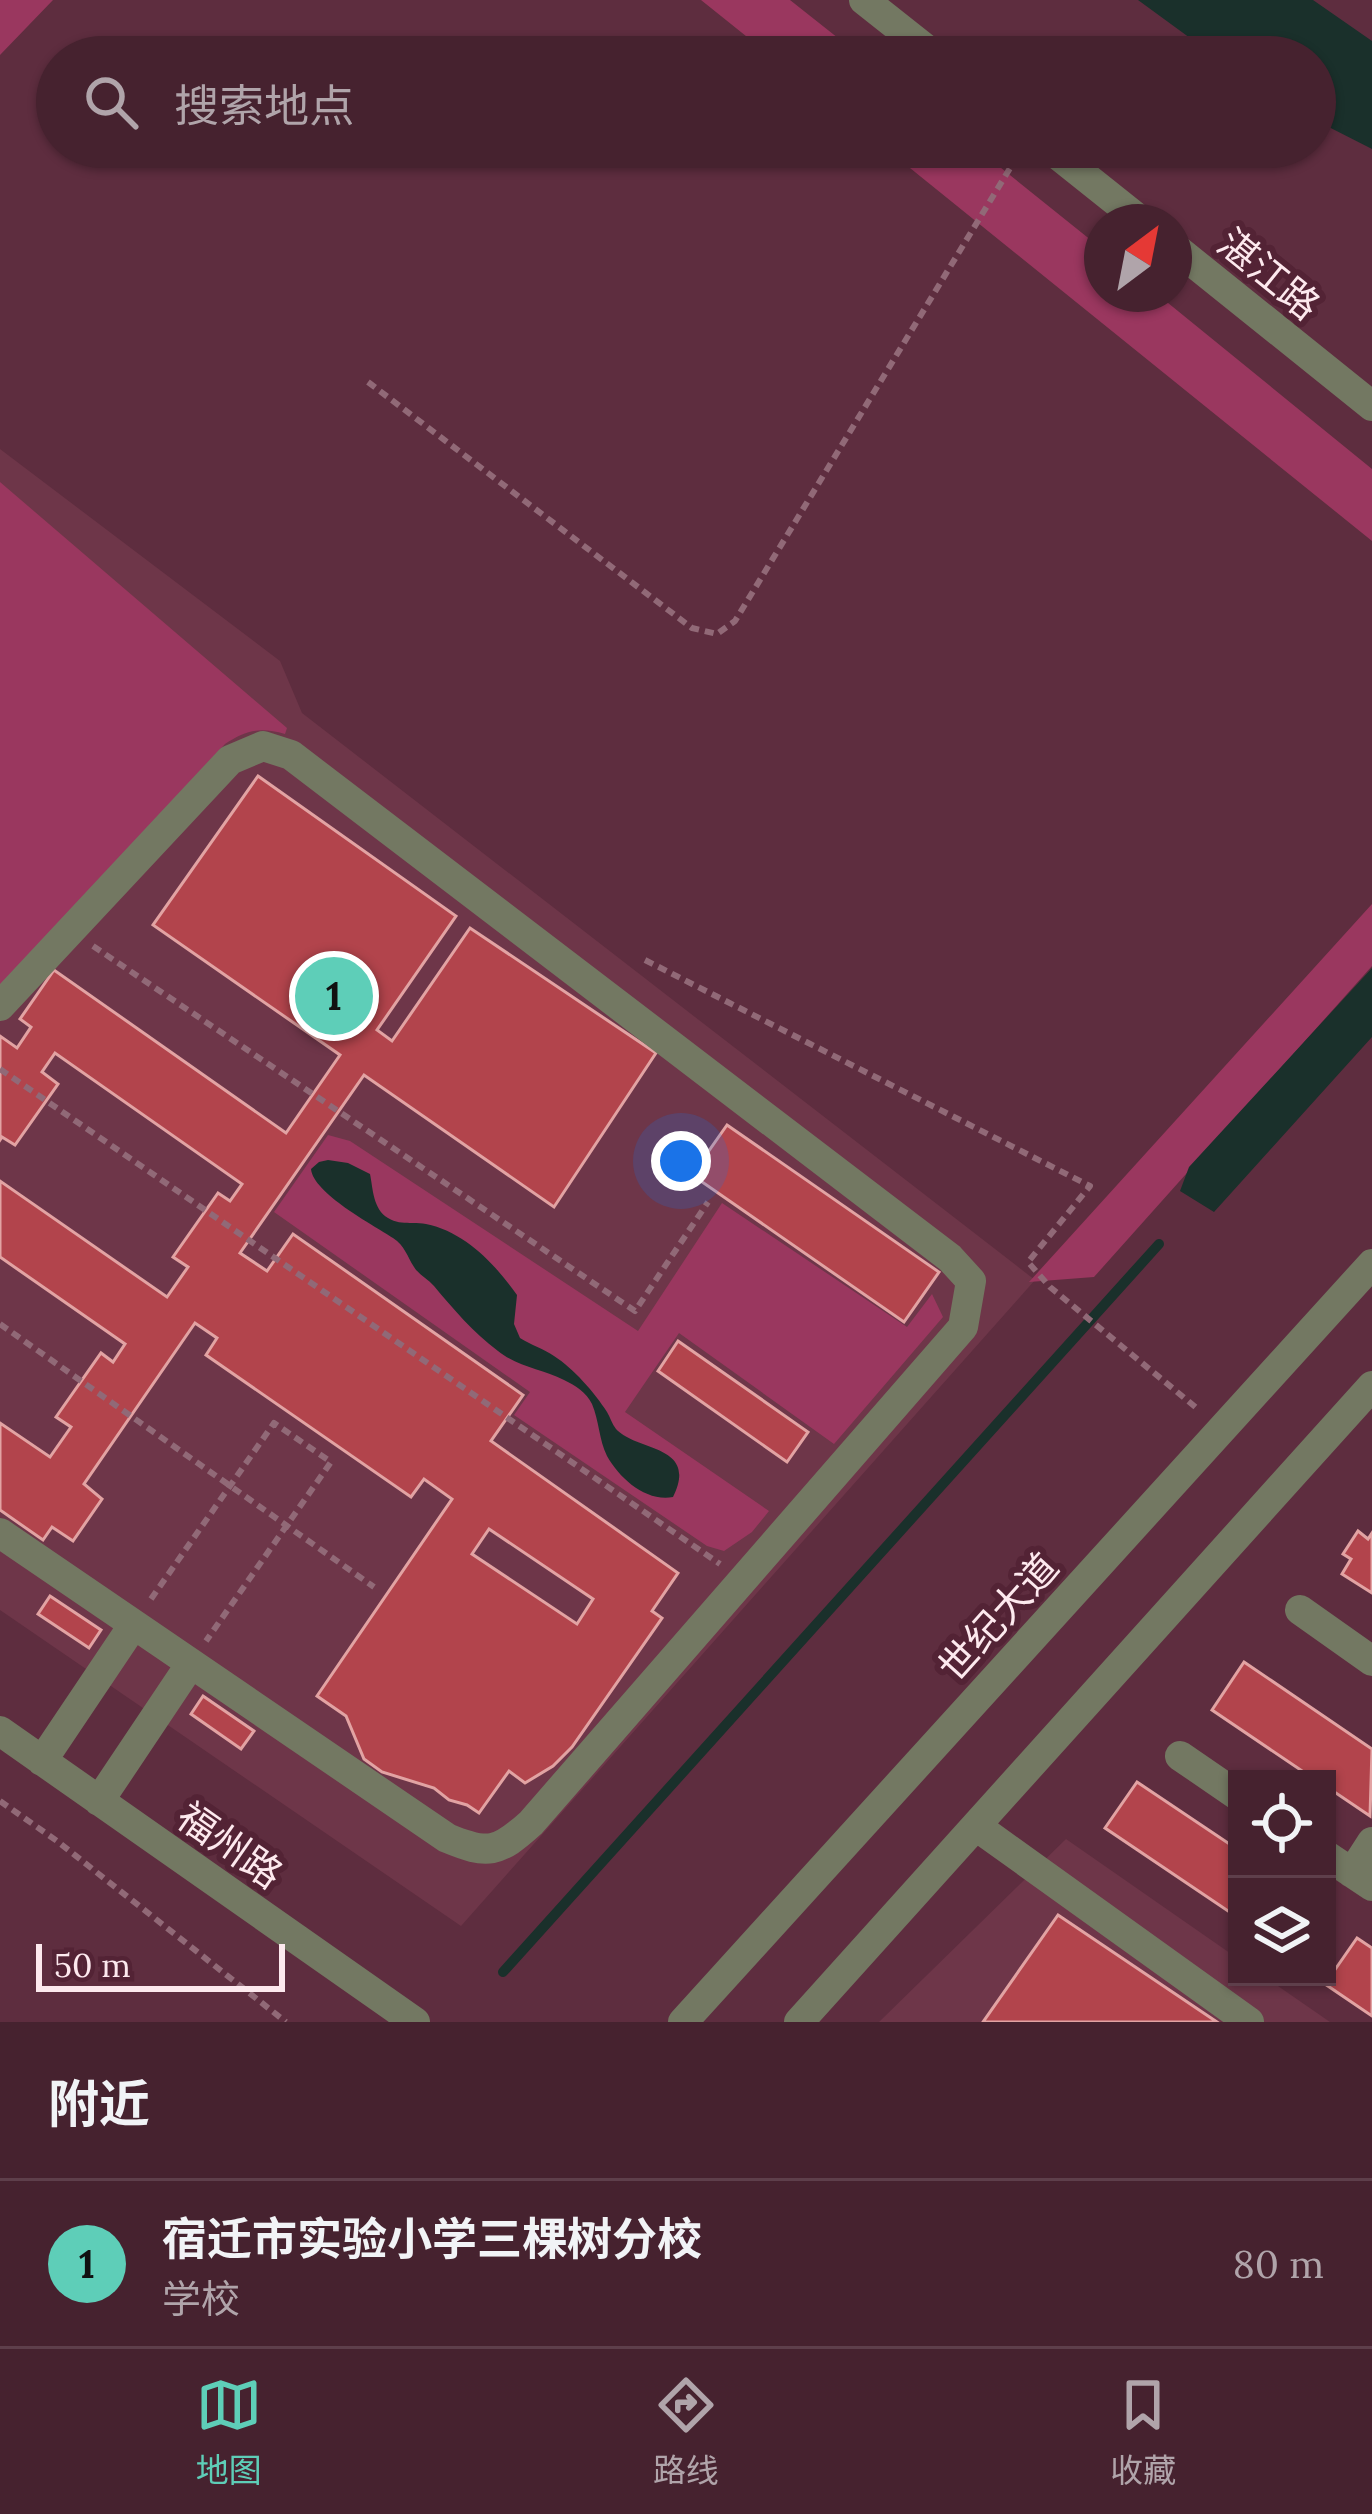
<!DOCTYPE html>
<html lang="zh">
<head>
<meta charset="utf-8">
<style>
  :root { --surface:#46222f; --page:#4d2a37; --text:#f1f3f6; --muted:#b0a4aa; --line:#5e3f4b; --accent:#5eceb8 }
  body { margin:0; font-family:Lora,"Noto Sans SC",serif; background:var(--page); color:var(--text) }
  .controls { position:absolute; right:36px; bottom:36px; display:grid; overflow:hidden; border-radius:0px; box-shadow:0 3px 9px #0004 }
  .controls button { width:108px; height:108px; display:grid; place-items:center; padding:0; border:0; border-bottom:3px solid var(--line); background:var(--surface); color:var(--text); font:60px sans-serif }
  .compass { position:absolute; left:1084px; top:204px; width:108px; height:108px; border-radius:50%; background:var(--surface); box-shadow:0 3px 9px #0004; rotate:32deg }
  .scale { position:absolute; left:36px; bottom:30px; width:249px; box-sizing:border-box; padding-left:12px; border:6px solid #fde9ee; border-top:0; font-size:33px; line-height:42px; white-space:nowrap; color:#fde9ee; -webkit-text-stroke:9px #532335; paint-order:stroke }
  .you { position:absolute; left:681px; top:1161px; width:42px; height:42px; margin:-30px; border:9px solid #fff; border-radius:50%; background:#1a73e8; box-shadow:0 0 0 18px #1a73e833 }
  .badge { display:grid; place-items:center; width:78px; height:78px; border-radius:50%; background:var(--accent); color:#111; font-size:39px; font-weight:700 }
  .pin { position:absolute; translate:-50% -50%; border:6px solid #fff; box-shadow:0 3px 12px #0006 }
  .list { margin:0; padding:0; list-style:none }
  h2 { display:flex; justify-content:space-between; align-items:center; height:156px; margin:0; padding:0 48px; font-size:51px }
  h2 small { font-size:39px; font-weight:400; color:var(--muted) }
  .list li { display:grid; grid-template-columns:78px 1fr auto; gap:36px; align-items:center; box-sizing:border-box; height:168px; padding:0 48px; border-top:3px solid var(--line) }
  .list b { display:block; font-size:45px; white-space:nowrap }
  .list p { margin:0; font-size:39px; white-space:nowrap; color:var(--muted) }
  .list em { font-size:39px; font-style:normal; color:var(--muted) }
  .icon { flex:none; width:66px; height:66px; fill:none; stroke:currentColor; stroke-width:2; stroke-linecap:round; stroke-linejoin:round }
  .map { position:relative; flex:none; width:1372px; height:2022px; overflow:hidden }
  .search { position:absolute; background:var(--surface); box-shadow:0 3px 9px #0004; left:36px; right:36px; top:36px; height:132px; display:flex; align-items:center; gap:30px; box-sizing:border-box; padding:0 42px; border-radius:66px; color:var(--muted); font-size:45px }
  .sheet { height:324px; background:var(--surface) }
  nav { display:flex; justify-content:space-around; align-items:center; box-sizing:border-box; height:168px; border-top:3px solid var(--line); background:var(--surface); font-size:33px; color:var(--muted) }
  nav a { display:grid; justify-items:center; gap:6px }
  nav .on { color:var(--accent) }
  .map>svg:first-child { display:block }
  .built { fill:#6e3649 }
  .green { fill:#9a375f }
  .water { fill:#1a302b }
  .lines { fill:none; stroke-linecap:round; stroke-linejoin:round }
  .stream { stroke:#1a302b; stroke-width:10 }
  .building { fill:#b2444c; stroke:#e2a3a3; stroke-width:3; fill-rule:evenodd }
  .path { stroke:#916977; stroke-width:6; stroke-dasharray:9 6; stroke-linecap:butt }
  .minor { stroke:#737862; stroke-width:30 }
  .labels { text-anchor:middle; dominant-baseline:central; stroke-width:12; stroke-linejoin:round; paint-order:stroke }
  .street-label { font-size:39px; fill:#fde9ee; stroke:#532335 }
</style>
</head>
<body>
<div class="map">
<svg width="1372" height="2022" viewBox="0 0 1372 2022">
  <rect width="100%" height="100%" fill="#5e2d3f"/>
  <path class="built" d="M0,449L280,661L302,713L1035,1280L461,1926L0,1610Z
    M1066,1839L1237,1958V1977H1265L1330,2022H879Z"/>
  <path class="green" d="M0,0H53L0,55Z
    M701,0H790L862,57H772Z
    M884,147H975L1102,249V294H1157L1372,469V541Z
    M0,482L287,728L285,734C260,727 246,730 225,744L0,988Z
    M1372,904V966L1094,1277L1029,1282Z
    M328,1135L350,1141L638,1331L722,1203L907,1327L932,1294L943,1317L834,1444L679,1333L625,1412L769,1511L752,1532L724,1551L707,1546L514,1415L530,1392L274,1212Z"/>
  <path class="water" d="M1138,0H1313L1372,41V149L1315,120V57H1216Z
    M1372,968V1037L1214,1212L1180,1191L1189,1167Z
    M328,1160L348,1163L370,1174C373,1189 373,1209 388,1218C401,1226 413,1221 426,1224C465,1232 495,1264 517,1295L514,1324L520,1338C531,1345 544,1349 554,1356C573,1368 595,1393 607,1412C610,1417 612,1424 616,1429C637,1452 699,1444 673,1497C646,1502 620,1479 607,1456C599,1440 599,1420 592,1404C586,1392 576,1386 564,1380C542,1369 518,1367 498,1351C473,1332 454,1310 434,1286C428,1279 419,1275 414,1267C407,1256 405,1246 393,1238C373,1225 313,1193 311,1169L319,1162Z"/>
  <g class="lines">
    <path class="stream" d="M503,1972L1159,1244"/>
  </g>
  <path class="building" d="M258,776L456,916L377,1030L392,1041L470,928L656,1053L554,1207L364,1075L240,1253L267,1271L293,1234L523,1395L491,1441L678,1573L652,1611L662,1618L572,1747L553,1766L525,1783L509,1771L479,1813L467,1805L449,1800L434,1788L382,1772L364,1759L346,1716L317,1696L452,1499L424,1479L411,1497L206,1355L217,1338L195,1323L84,1484L102,1499L73,1541L52,1527L43,1540L0,1510V1423L50,1457L71,1427L56,1417L101,1353L113,1362L125,1344L0,1257V1181L167,1297L188,1267L173,1257L218,1193L230,1201L242,1184L55,1053L42,1072L58,1084L15,1145L2,1137L0,1140V1036L17,1048L31,1027L20,1019L54,970L286,1133L340,1055L153,925ZM489,1529L593,1599L577,1624L472,1554Z
    M727,1125L939,1272L904,1322L692,1175Z
    M678,1341L808,1432L787,1462L658,1371Z
    M1358,1531L1368,1539L1372,1533V1593L1342,1574L1351,1559L1343,1554Z
    M50,1596L101,1630L89,1648L38,1614Z
    M1244,1662L1372,1749L1370,1816L1327,1787V1779H1314L1212,1710Z
    M203,1696L254,1731L241,1749L191,1714Z
    M1137,1782L1237,1849V1917L1105,1828Z
    M1058,1915L1217,2022H983Z
    M1357,1938L1372,1948V2016L1325,1984Z"/>
  <g class="lines">
    <path class="path" d="M368,382L692,628L717,634L735,621L1018,155
      M93,946L635,1311L708,1202
      M645,960L1090,1186L1028,1262L1050,1287L1199,1410
      M0,1069L720,1564
      M0,1324L374,1587
      M151,1599L274,1423L331,1462L206,1641
      M0,1801L57,1841L286,2022"/>
    <path class="minor" d="M864,0L936,57
      M1048,147L1142,222
      M1174,247L1372,406
      M0,1006L230,760L263,746L291,755L950,1258L971,1281L963,1327L531,1823C498,1853 488,1855 447,1838L0,1533
      M1300,1610L1372,1661
      M0,1731L415,2022
      M1180,1756L1237,1795
      M42,1761L132,1627
      M99,1801L190,1665
      M976,1826L1249,2022
      M1327,1856L1372,1886
      M1352,1873L1372,1842
      M683,2022L1372,1264
      M799,2022L1372,1386"/>
  </g>
  <g class="labels">
    <g class="street-label">
      <text transform="translate(1269 274) rotate(39)">湛江路</text>
      <text transform="translate(998 1617) rotate(-48)">世纪大道</text>
      <text transform="translate(230 1845) rotate(35)">福州路</text>
    </g>
  </g>
</svg>
<div class="controls">
<button><svg class="icon" aria-label="locate" viewBox="0 0 24 24"><circle cx="12" cy="12" r="6"/><path d="M12 2v4M12 18v4M2 12h4M18 12h4"/></svg></button>
<button><svg class="icon" aria-label="layers" viewBox="0 0 24 24"><path d="M12 4l9 5-9 5-9-5zM3 14l9 5 9-5"/></svg></button>
</div>
<svg class="compass" viewBox="-18 -18 36 36"><path d="M0-13l5 13h-10z" fill="#e53935"/><path d="M0 13l5-13h-10z" fill="#b0a4aa"/></svg>
<div class="scale">50 m</div>
<div class="you"></div>
<div class="pin badge" style="left:334px;top:996px">1</div>
<div class="search"><svg class="icon" aria-label="search" viewBox="0 0 24 24"><circle cx="10" cy="10" r="6"/><path d="M15 15l6 6"/></svg>搜索地点</div>
</div>
<section class="sheet">
<h2>附近<small></small></h2>
<ul class="list">
<li><span class="badge">1</span><div><b>宿迁市实验小学三棵树分校</b><p>学校</p></div><em>80 m</em></li>
</ul>
</section>
<nav>
<a class="on"><svg class="icon" aria-label="map" viewBox="0 0 24 24"><path d="M3 6l6-2 6 2 6-2v14l-6 2-6-2-6 2zM9 4v14M15 6v14"/></svg>地图</a>
<a><svg class="icon" aria-label="directions" viewBox="0 0 24 24"><path d="M12 3l9 9-9 9-9-9zM9 14v-3h6M13 9l2 2-2 2"/></svg>路线</a>
<a><svg class="icon" aria-label="saved" viewBox="0 0 24 24"><path d="M7 4h10v16l-5-4-5 4z"/></svg>收藏</a>
</nav>
</body>
</html>
